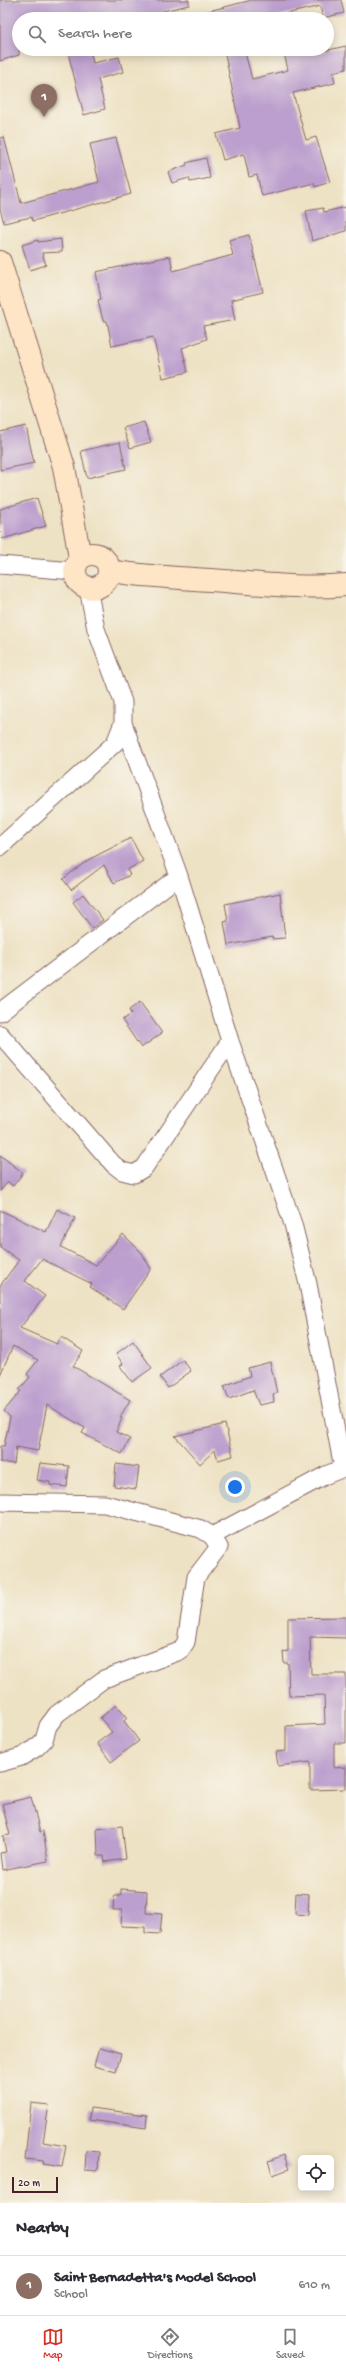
<!DOCTYPE html>
<html lang="en">
<head>
<meta charset="utf-8">
<style>
  :root { --surface:#fff; --page:#f2f2f3; --text:#2b2b33; --muted:#7c7c81; --line:#e1e1e2; --accent:#d93025 }
  body { margin:0; font-family:"Gochi Hand",sans-serif; background:var(--page); color:var(--text) }
  .controls { position:absolute; right:12px; bottom:12px; display:grid; overflow:hidden; border-radius:6px; box-shadow:0 2px 10px #0003 }
  .controls button { width:36px; height:36px; display:grid; place-items:center; padding:0; border:0; border-bottom:1px solid var(--line); background:var(--surface); color:var(--text); font:20px sans-serif }
  .scale { position:absolute; left:12px; bottom:10px; width:46px; box-sizing:border-box; padding-left:4px; border:2px solid #4a1f2b; border-top:0; font-size:11px; line-height:14px; white-space:nowrap; color:#4a1f2b; -webkit-text-stroke:3px #f7f3e8; paint-order:stroke }
  .you { position:absolute; left:235px; top:1487px; width:14px; height:14px; margin:-10px; border:3px solid #fff; border-radius:50%; background:#1a73e8; box-shadow:0 0 0 6px #1a73e833 }
  .badge { display:grid; place-items:center; width:26px; height:26px; border-radius:50%; background:var(--accent); color:#fff; font-size:13px; font-weight:700 }
  .pin { position:absolute; translate:-50% -33px; filter:drop-shadow(0 1px 2px #0008) }
  .pin::after { content:''; position:absolute; top:21px; width:14px; height:12px; background:inherit; clip-path:polygon(0 0,100% 0,50% 100%) }
  .list { margin:0; padding:0; list-style:none }
  h2 { display:flex; justify-content:space-between; align-items:center; height:52px; margin:0; padding:0 16px; font-size:17px }
  h2 small { font-size:13px; font-weight:400; color:var(--muted) }
  .list li { display:grid; grid-template-columns:26px 1fr auto; gap:12px; align-items:center; box-sizing:border-box; height:60px; padding:0 16px; border-top:1px solid var(--line) }
  .list b { display:block; font-size:15px; white-space:nowrap }
  .list p { margin:0; font-size:13px; white-space:nowrap; color:var(--muted) }
  .list em { font-size:13px; font-style:normal; color:var(--muted) }
  .icon { flex:none; width:22px; height:22px; fill:none; stroke:currentColor; stroke-width:2; stroke-linecap:round; stroke-linejoin:round }
  .map { position:relative; flex:none; width:346px; height:2203px; overflow:hidden }
  .search { position:absolute; background:var(--surface); box-shadow:0 2px 10px #0003; left:12px; right:12px; top:12px; height:44px; display:flex; align-items:center; gap:10px; box-sizing:border-box; padding:0 14px; border-radius:22px; color:var(--muted); font-size:15px }
  .sheet { height:112px; background:var(--surface) }
  nav { display:flex; justify-content:space-around; align-items:center; box-sizing:border-box; height:56px; border-top:1px solid var(--line); background:var(--surface); font-size:11px; color:var(--muted) }
  nav a { display:grid; justify-items:center; gap:2px }
  nav .on { color:var(--accent) }
  .map>svg:first-child { display:block }
  .building { fill:#bc9fce }
  .lines { fill:none; stroke-linecap:round; stroke-linejoin:round }
  .street-casing { stroke:#836361; stroke-width:19 }
  .secondary-casing { stroke:#836361; stroke-width:24 }
  .street { stroke:#fff; stroke-width:17 }
  .secondary { stroke:#fde5c5; stroke-width:22 }
</style>
</head>
<body>
<div class="map">
<svg width="346" height="2203" viewBox="0 0 346 2203">
  <rect width="100%" height="100%" fill="#f7f3e8"/>
  <filter id="ink" filterUnits="userSpaceOnUse"><feTurbulence type="fractalNoise" baseFrequency=".025" numOctaves="2"/><feDisplacementMap in="SourceGraphic" scale="8" xChannelSelector="R" yChannelSelector="G"/><feConvolveMatrix kernelMatrix="1 2 1 2 8 2 1 2 1" color-interpolation-filters="sRGB"/></filter>
  <filter id="wash" filterUnits="userSpaceOnUse"><feTurbulence type="fractalNoise" baseFrequency=".012" numOctaves="4" result="noise"/><feDisplacementMap in="SourceGraphic" scale="16" xChannelSelector="R" yChannelSelector="G"/><feGaussianBlur stdDeviation="0.9" result="paint"/><feColorMatrix in="noise" values="0 0 0 0 0 0 0 0 0 0 0 0 0 0 0 0 0 1.4 0 .05"/><feComposite in="paint" operator="in"/></filter>
  <g filter="url(#wash)">
    <rect width="100%" height="100%" fill="#eee2c4"/>
    <g id="blocks">
      <path class="building" d="M0,0H189V5L163,11V14L146,19H19V55L0,61Z
        M252,0H341L344,13L323,18L320,6L265,19H194L193,15Z
        M346,46V69L333,72L335,83L293,93L306,140L316,137L330,182L315,187L314,183L262,196L257,175L249,177L244,154L223,160L216,134L240,128L224,49H244L252,79L288,70L283,49H314L315,53Z
        M67,49H90L93,63L119,57L123,72L98,79L105,109L84,115Z
        M4,137L21,203L99,182L90,144L116,138L131,194L33,221L31,217L4,223L0,209V138Z
        M206,158L210,178L190,182L189,178L172,183L168,172L187,165L186,163Z
        M346,207V231L312,241L306,211L323,208L324,212Z
        M249,235L263,292L231,300L235,320L203,326L207,339L182,348L188,372L163,378L153,337L112,346L107,321H103L98,300L101,299L96,272L170,256L173,271L233,255L229,240Z
        M61,239L62,252L42,253L46,265L30,270L22,245L38,240V242Z
        M144,422L151,442L130,448L123,428Z
        M26,426L34,463L0,470V432Z
        M120,442L126,469L87,478L81,451Z
        M37,498L46,526L2,539L0,509Z
        M131,838L143,861L127,870L130,875L114,883L104,865L71,890L63,879L88,860Z
        M280,893L285,938L272,939V937L228,945L224,922L228,921L225,904Z
        M83,894L103,920L92,928L73,902Z
        M140,1002L162,1033L141,1048L122,1020L131,1014L129,1010Z
        M0,1155L23,1173L13,1186L8,1182L0,1191Z
        M57,1209L75,1218L61,1247L96,1265L123,1234L142,1253L151,1269L123,1309L90,1287L92,1284L42,1259L25,1281L45,1296L20,1328L57,1344L61,1337L83,1351L73,1366L130,1400L120,1417L122,1418L116,1432L130,1439L122,1454L82,1433L85,1428L47,1405L38,1451L16,1447L14,1464L0,1462V1446H4L10,1417L4,1411L21,1391L19,1390L30,1377L27,1374L38,1360L13,1346L0,1375V1286L19,1260L0,1247V1210L46,1232Z
        M133,1341L152,1368L132,1382L120,1366L123,1364L116,1354Z
        M183,1360L191,1371L168,1388L160,1377Z
        M270,1362L277,1393L273,1394L274,1402L259,1405L253,1390L229,1399L224,1386L250,1376L248,1368Z
        M225,1424L233,1456L218,1460L215,1450L200,1464L175,1436Z
        M40,1463L69,1466L67,1487L50,1485V1482L37,1480Z
        M116,1464L139,1467L136,1489L114,1486Z
        M346,1617V1638L310,1637L311,1674H346V1743H334V1768L346,1767V1789L310,1790V1762L278,1766L276,1752L286,1751V1726L325,1724L324,1695L289,1696L288,1663H284L283,1652L288,1651V1618Z
        M116,1705L127,1718L124,1721L139,1741L111,1762L97,1743L112,1732L100,1718Z
        M31,1797L40,1832L43,1831L48,1861L2,1870L0,1853L6,1852L3,1836L10,1835L2,1804Z
        M122,1826L126,1859L105,1862L104,1856H98L97,1829Z
        M121,1889L147,1891L146,1913L162,1914L160,1934L145,1933V1927L121,1926L122,1910H113L114,1896H121Z
        M296,1893L309,1894L308,1915L295,1914Z
        M99,2048L121,2054L116,2072L94,2066Z
        M31,2103L49,2105L43,2142L66,2146L62,2167L43,2164L44,2161L25,2159Z
        M90,2108L147,2115L146,2128L89,2120Z
        M86,2151L99,2152L98,2171L85,2170Z
        M284,2155L289,2169L273,2175L268,2161Z"/>
    </g>
  </g>
  <g filter="url(#ink)">
    <use href="#blocks" fill-opacity="0" stroke="#836361" stroke-width="1"/>
    <g class="lines">
      <g class="street-casing">
        <path id="street" d="M0,565L74,571
          M123,723L179,876L230,1041L293,1224L308,1284L343,1468
          M0,847L115,743L123,723V702L96,629L88,588
          M0,1012L179,876
          M0,1034L113,1164L122,1171L134,1174L144,1168L230,1041
          M0,1502L105,1504L201,1529L212,1536L326,1475L346,1467
          M0,1763L21,1757L36,1748L44,1740L48,1726L57,1714L104,1679L180,1651L186,1642L196,1577L219,1547L212,1536"/>
      </g>
      <g class="secondary-casing">
        <path id="secondary" d="M0,262L64,467L80,558
          M75 571a17 17 0 1 1 34 0a17 17 0 1 1-34 0Z
          M109,571C147,577 186,578 224,581C264,584 306,589 346,585"/>
      </g>
      <use href="#street" class="street"/>
      <use href="#secondary" class="secondary"/>
    </g>
  </g>
</svg>
<div class="controls">
<button><svg class="icon" aria-label="locate" viewBox="0 0 24 24"><circle cx="12" cy="12" r="6"/><path d="M12 2v4M12 18v4M2 12h4M18 12h4"/></svg></button>
</div>
<div class="scale">20 m</div>
<div class="you"></div>
<div class="pin badge" style="left:44px;top:117px;background:#8d6e63">1</div>
<div class="search"><svg class="icon" aria-label="search" viewBox="0 0 24 24"><circle cx="10" cy="10" r="6"/><path d="M15 15l6 6"/></svg>Search here</div>
</div>
<section class="sheet">
<h2>Nearby<small></small></h2>
<ul class="list">
<li><span class="badge" style="background:#8d6e63">1</span><div><b>Saint Bernadetta's Model School</b><p>School</p></div><em>610 m</em></li>
</ul>
</section>
<nav>
<a class="on"><svg class="icon" aria-label="map" viewBox="0 0 24 24"><path d="M3 6l6-2 6 2 6-2v14l-6 2-6-2-6 2zM9 4v14M15 6v14"/></svg>Map</a>
<a><svg class="icon" aria-label="directions" viewBox="0 0 24 24"><path d="M12 3l9 9-9 9-9-9zM9 14v-3h6M13 9l2 2-2 2"/></svg>Directions</a>
<a><svg class="icon" aria-label="saved" viewBox="0 0 24 24"><path d="M7 4h10v16l-5-4-5 4z"/></svg>Saved</a>
</nav>
</body>
</html>
